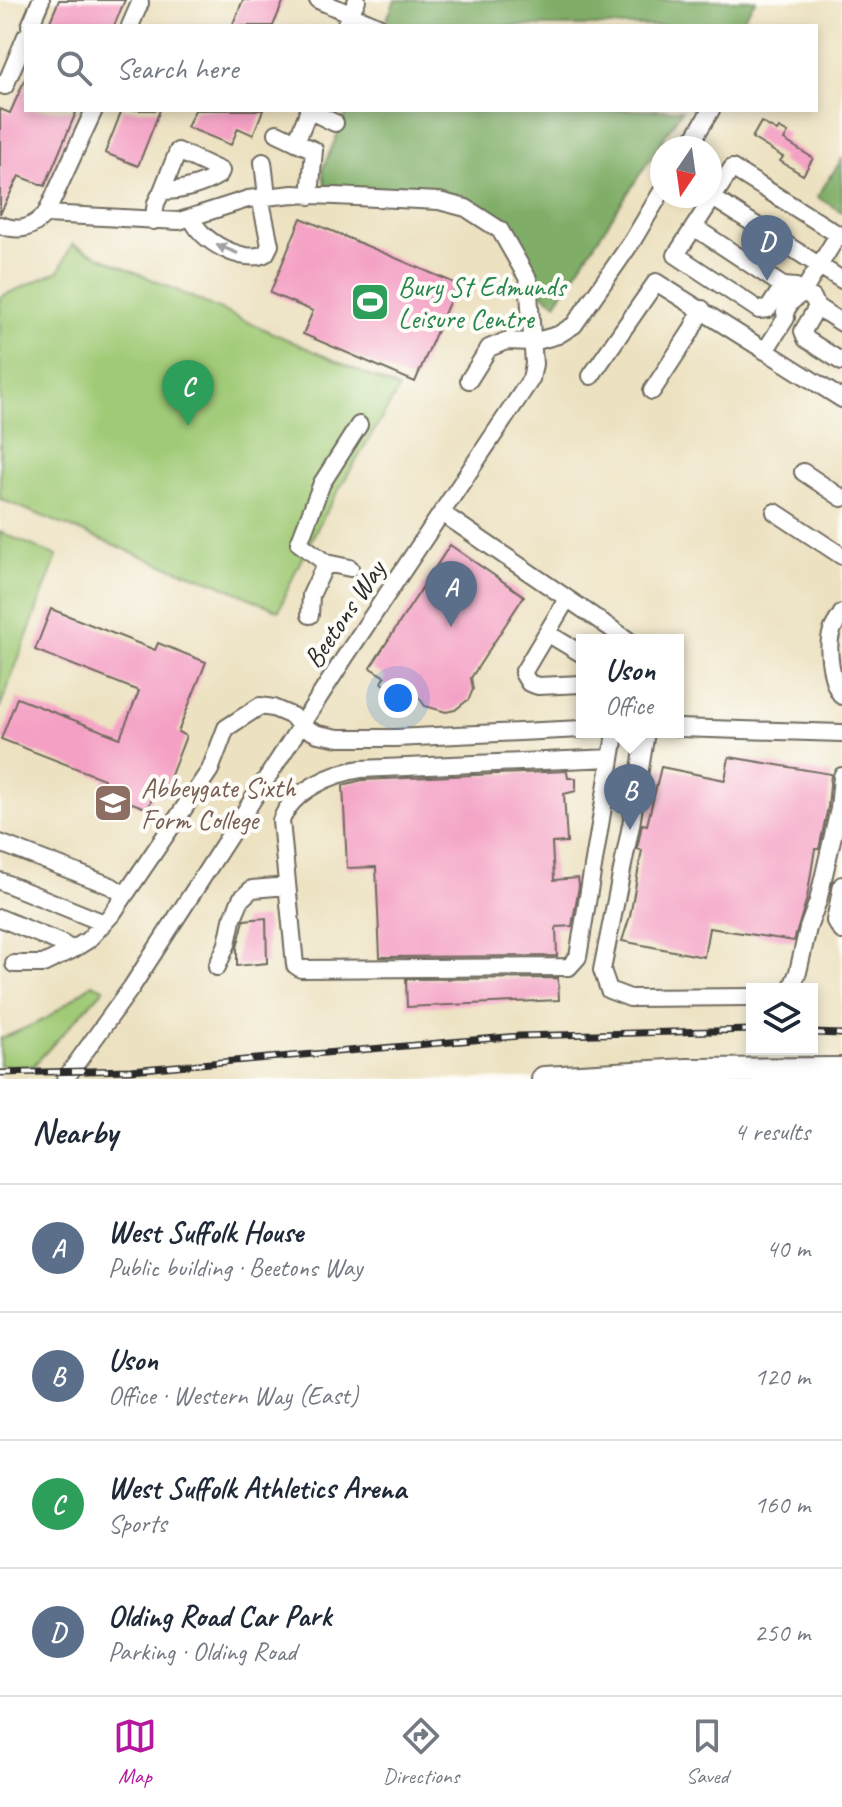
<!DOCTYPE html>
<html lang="en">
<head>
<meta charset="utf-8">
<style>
  :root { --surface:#fff; --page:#f6f6f7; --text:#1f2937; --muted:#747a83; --line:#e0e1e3; --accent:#b5179e }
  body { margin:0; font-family:Caveat,sans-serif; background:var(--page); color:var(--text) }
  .controls { position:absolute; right:24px; bottom:24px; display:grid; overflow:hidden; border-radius:0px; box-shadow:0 4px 12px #0003 }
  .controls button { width:72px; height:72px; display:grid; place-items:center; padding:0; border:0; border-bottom:2px solid var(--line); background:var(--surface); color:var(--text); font:40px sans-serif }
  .compass { position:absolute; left:650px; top:136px; width:72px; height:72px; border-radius:50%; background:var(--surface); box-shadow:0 4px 12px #0003; rotate:193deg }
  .you { position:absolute; left:398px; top:698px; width:28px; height:28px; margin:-20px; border:6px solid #fff; border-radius:50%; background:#1a73e8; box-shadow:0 0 0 12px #1a73e833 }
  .badge { display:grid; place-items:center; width:52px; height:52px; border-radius:50%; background:var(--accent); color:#fff; font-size:26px; font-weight:700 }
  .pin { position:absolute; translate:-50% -66px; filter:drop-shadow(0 2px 4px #0008) }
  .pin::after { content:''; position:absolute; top:42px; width:28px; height:24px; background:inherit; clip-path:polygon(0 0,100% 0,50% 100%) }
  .popup { position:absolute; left:576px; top:634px; width:108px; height:104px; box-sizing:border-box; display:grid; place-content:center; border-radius:0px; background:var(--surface); filter:drop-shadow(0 2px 6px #0005); font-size:26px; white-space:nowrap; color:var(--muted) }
  .popup b { font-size:30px; color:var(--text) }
  .popup::after { content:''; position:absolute; left:50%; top:100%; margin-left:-16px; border:16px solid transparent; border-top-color:var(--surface) }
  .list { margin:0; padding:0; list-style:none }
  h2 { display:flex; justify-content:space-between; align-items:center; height:104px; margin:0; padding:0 32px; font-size:34px }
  h2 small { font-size:26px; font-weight:400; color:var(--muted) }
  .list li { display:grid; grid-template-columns:52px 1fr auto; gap:24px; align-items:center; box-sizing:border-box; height:128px; padding:0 32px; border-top:2px solid var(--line) }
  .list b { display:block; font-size:30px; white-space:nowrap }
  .list p { margin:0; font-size:26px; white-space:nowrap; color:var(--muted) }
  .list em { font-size:26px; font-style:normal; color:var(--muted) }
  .icon { flex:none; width:44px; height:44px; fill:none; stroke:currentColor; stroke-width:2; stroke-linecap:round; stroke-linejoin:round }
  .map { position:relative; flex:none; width:842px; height:1079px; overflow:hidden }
  .search { position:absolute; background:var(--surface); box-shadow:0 4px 12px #0003; left:24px; right:24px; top:24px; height:88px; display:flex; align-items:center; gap:20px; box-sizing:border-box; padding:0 28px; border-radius:0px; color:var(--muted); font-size:30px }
  .sheet { height:616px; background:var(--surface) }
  nav { display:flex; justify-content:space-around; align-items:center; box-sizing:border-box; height:112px; border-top:2px solid var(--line); background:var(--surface); font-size:22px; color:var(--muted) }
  nav a { display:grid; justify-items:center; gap:4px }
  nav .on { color:var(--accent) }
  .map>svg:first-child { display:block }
  .green { fill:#a0ca76; stroke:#667a50; stroke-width:2 }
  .forest { fill:#80ae67; stroke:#566c49; stroke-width:2 }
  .building { fill:#f4a0c4 }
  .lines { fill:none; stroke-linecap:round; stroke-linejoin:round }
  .minor-casing { stroke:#6f6b5f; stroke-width:20 }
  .highway-casing { stroke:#6f6b5f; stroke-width:28 }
  .minor { stroke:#fff; stroke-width:16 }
  .highway { stroke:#fff; stroke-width:24 }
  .rail-casing { stroke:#2b2b2b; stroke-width:7 }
  .rail { stroke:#fdfcf7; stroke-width:4; stroke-dasharray:12; stroke-linecap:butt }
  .oneway { fill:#a0a0a0 }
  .labels { text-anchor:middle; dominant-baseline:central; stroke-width:8; stroke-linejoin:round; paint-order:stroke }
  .leisure-label { font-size:28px; fill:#27864d; stroke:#fdfcf7; text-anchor:start }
  .street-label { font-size:28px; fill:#2b2b2b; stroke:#fdfcf7 }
  .education-label { font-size:28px; fill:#785e54; stroke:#fdfcf7; text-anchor:start }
</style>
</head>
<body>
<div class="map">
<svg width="842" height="1079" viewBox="0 0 842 1079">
  <rect width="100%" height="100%" fill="#fdfcf7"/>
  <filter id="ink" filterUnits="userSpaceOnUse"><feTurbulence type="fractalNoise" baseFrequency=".0125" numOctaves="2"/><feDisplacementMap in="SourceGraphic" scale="16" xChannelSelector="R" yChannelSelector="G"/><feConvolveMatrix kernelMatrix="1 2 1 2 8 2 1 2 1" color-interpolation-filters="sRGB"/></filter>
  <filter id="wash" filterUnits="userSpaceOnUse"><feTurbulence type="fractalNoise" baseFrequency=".006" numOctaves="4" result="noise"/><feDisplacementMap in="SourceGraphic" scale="32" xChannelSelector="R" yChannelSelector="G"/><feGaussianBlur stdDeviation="1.8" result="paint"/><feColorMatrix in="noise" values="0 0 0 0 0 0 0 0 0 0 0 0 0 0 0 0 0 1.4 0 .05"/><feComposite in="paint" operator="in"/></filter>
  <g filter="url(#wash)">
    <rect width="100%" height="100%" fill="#ece1c0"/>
    <path class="green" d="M72,244L399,389C357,461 308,533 279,611L214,582L161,564L0,499V297L59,271Z
      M0,532L57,556L0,708Z
      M92,984L104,989L33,1066H0V1039L46,1019Z"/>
    <path class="forest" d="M395,0H756L738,26H384Z
      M348,110H682L556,303L540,292L533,264L503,222L462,199L379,189L326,188L322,170Z
      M842,159V212L817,197Z"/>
    <g id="blocks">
      <path class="building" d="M59,0H125L114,26H48Z
        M243,0H284L273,26H232Z
        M26,77V110H77L45,186L19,176L0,214V109L10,113Z
        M122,110H160L138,166L105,153Z
        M195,110H263L253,135L238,128L231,145L187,127Z
        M761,122L777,131L779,128L788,133L784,140L813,158L803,175L780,161L783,157L752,138Z
        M301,218L457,284L415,382L303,334L313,311L270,293Z
        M450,545L524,596L471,678L473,689L469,699L455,710L446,712L425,706L410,685L402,696L382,683L385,677L370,668Z
        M51,609L155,650L158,643L206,662L178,732L186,736L163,796L154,793L148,809L100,791L104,779L1,739L17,698L120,738L139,691L35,650Z
        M729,757L831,774L828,807L819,849H815L807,898L794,941L709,928L704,957L622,941L630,916L642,850L637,849L642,824L647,825L661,767L725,780Z
        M567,771L568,778H576V791L564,794L567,842L552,843L554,880L578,878L579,886L572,926L556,927L557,956L380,957L376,867L347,868L343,785L362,780Z
        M266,918L267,963L237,966V948L244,920Z
        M558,978L559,1000L407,1007L406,979Z"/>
    </g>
  </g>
  <g filter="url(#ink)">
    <use href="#blocks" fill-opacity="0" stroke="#6f6b5f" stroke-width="2"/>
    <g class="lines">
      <g class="minor-casing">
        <path id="minor" d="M318,0L378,26
          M30,26L41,0
          M130,26L140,3
          M345,26L357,0
          M0,84L5,86L26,36
          M308,110L335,123
          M309,110L296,142L314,150L310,196
          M277,133L296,142
          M688,148L711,110
          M263,162L267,196
          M713,198L842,280
          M192,217C197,240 246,266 266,253L270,245L260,197
          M153,221L156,203L162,191C181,191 203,185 219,175L221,171L178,151L162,191
          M0,225C20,232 31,229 46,214
          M694,227L783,286L796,287L813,298L817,307L842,323
          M783,286L768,309L759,310L676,255L732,168L842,237
          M817,307L803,331L806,339L842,362
          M765,351L786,318L785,312L791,302L803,292L838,235
          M591,376L656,282L842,399
          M469,380L489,348L506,341L533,342L558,335L574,325L633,240L662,191
          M652,391L690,333L702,309
          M803,472L842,498
          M775,512L842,556
          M442,513L628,640
          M350,568L326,563L299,543L322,483L359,425
          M567,599L523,673L529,683L538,686L582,684
          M842,613C839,619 834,625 832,631C826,647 831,683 842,696
          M310,615L311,595L326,563
          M547,633L582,654
          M678,728L842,733
          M646,732L631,825L602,970L609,990L630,998L752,997
          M611,758L361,769C333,773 291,791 281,821L295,965L301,969L569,967L578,957L614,741V732
          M0,843L111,886L123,894
          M0,881L104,923
          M842,885L835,921L842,931
          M0,918L63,944L72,950
          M14,964H43L72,950L88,940L112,914L210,770L226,728L260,706L273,708L292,716L302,727L318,734L339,738H395L582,729
          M217,967L227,944L232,920L241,899L252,889L287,886
          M791,989L798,972L808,928L818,901L839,809L842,776
          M65,1079L131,988L345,657L531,379L534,364L528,279L500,230L466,208L439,201L293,194L248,199L179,221L46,214L94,110"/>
      </g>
      <g class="highway-casing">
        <path id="highway" d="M544,1079L687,1071L842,1070"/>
      </g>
      <use href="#minor" class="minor"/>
      <use href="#highway" class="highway"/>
      <g class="rail-casing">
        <path id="rail" d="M812,1033L842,1034
          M0,1073L131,1070L519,1036L752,1030"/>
      </g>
      <use href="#rail" class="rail"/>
    </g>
    <defs><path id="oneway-solid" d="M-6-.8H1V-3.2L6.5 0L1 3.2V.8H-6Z" transform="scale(2)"/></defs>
    <use class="oneway" href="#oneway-solid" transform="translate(227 249) rotate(-158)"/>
  </g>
  <defs>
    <g id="stadium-square" transform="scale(2)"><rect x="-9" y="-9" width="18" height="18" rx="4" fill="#2e9e5b" stroke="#fdfcf7"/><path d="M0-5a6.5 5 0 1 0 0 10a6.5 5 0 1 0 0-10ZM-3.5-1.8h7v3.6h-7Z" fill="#fff"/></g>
    <g id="university-square" transform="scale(2)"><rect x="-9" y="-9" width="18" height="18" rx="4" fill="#8d6e63" stroke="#fdfcf7"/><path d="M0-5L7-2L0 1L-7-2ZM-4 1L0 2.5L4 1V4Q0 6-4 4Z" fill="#fff"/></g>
  </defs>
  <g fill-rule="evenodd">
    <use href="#stadium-square" x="370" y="302"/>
    <use href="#university-square" x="113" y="803"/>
  </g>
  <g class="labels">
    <g class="leisure-label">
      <text x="398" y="286">Bury St Edmunds<tspan x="398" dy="32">Leisure Centre</tspan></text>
    </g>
    <g class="street-label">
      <text transform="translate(344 614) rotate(-56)">Beetons Way</text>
    </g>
    <g class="education-label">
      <text x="141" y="787">Abbeygate Sixth<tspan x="141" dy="32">Form College</tspan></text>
    </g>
  </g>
</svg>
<div class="controls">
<button><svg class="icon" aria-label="layers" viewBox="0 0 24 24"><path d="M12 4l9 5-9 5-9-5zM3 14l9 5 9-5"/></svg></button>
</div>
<svg class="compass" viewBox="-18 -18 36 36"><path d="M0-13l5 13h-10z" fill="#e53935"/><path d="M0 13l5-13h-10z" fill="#747a83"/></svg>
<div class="you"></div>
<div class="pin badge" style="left:451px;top:627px;background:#5c6f8a">A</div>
<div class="pin badge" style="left:630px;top:830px;background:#5c6f8a">B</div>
<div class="popup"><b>Uson</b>Office</div>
<div class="pin badge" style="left:188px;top:426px;background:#2e9e5b">C</div>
<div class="pin badge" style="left:767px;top:281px;background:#5c6f8a">D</div>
<div class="search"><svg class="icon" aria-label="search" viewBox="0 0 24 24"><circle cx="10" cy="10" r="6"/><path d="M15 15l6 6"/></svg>Search here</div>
</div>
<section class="sheet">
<h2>Nearby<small>4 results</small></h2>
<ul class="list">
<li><span class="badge" style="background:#5c6f8a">A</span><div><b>West Suffolk House</b><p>Public building · Beetons Way</p></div><em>40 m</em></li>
<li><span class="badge" style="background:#5c6f8a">B</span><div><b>Uson</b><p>Office · Western Way (East)</p></div><em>120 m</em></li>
<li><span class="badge" style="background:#2e9e5b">C</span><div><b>West Suffolk Athletics Arena</b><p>Sports</p></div><em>160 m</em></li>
<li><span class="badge" style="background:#5c6f8a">D</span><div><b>Olding Road Car Park</b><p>Parking · Olding Road</p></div><em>250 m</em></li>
</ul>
</section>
<nav>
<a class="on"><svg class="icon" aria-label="map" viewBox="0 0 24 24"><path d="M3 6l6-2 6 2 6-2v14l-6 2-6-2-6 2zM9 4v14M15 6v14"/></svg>Map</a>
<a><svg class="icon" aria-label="directions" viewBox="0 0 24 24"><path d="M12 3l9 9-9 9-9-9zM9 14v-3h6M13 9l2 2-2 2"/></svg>Directions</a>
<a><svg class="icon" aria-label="saved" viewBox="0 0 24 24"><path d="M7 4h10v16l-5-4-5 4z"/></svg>Saved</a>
</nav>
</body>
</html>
